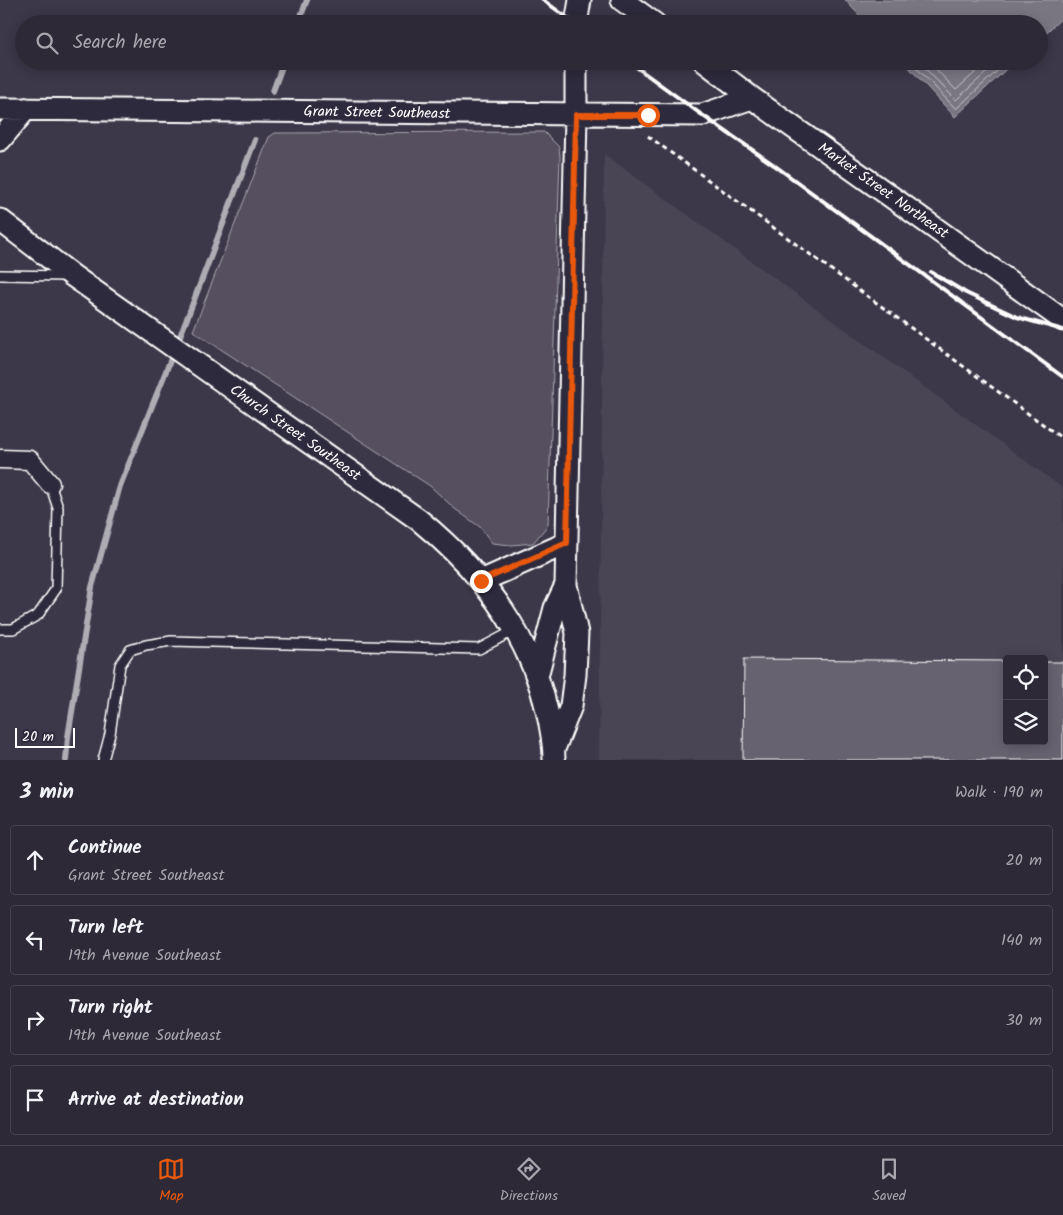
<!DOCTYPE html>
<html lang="en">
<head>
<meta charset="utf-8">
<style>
  :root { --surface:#2d2937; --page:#35313f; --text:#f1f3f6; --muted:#a7a6ad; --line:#484552; --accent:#ea580c }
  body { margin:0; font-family:Kalam,sans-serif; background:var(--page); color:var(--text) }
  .controls { position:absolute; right:15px; bottom:15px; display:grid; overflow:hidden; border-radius:5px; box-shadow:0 2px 12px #0003 }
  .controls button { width:45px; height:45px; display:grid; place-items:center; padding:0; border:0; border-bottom:1px solid var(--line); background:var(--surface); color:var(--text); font:25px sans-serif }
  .scale { position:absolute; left:15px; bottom:12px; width:60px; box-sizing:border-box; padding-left:5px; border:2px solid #fff; border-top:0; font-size:14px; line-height:18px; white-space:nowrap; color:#fff; -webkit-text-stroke:4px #2f2a3d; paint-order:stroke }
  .stop { position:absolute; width:15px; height:15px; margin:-11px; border:4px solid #ea580c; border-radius:50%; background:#fff }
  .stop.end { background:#ea580c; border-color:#fff; box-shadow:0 1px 5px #0008 }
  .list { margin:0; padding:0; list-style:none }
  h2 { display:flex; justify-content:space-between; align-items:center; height:65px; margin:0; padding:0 20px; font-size:21px }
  h2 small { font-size:16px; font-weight:400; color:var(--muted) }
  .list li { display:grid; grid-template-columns:32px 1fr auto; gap:15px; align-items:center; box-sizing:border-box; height:70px; margin:0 10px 10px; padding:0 10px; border:1px solid var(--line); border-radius:5px }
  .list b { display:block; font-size:19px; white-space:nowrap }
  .list p { margin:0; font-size:16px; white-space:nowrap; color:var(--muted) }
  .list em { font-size:16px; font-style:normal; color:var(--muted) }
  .icon { flex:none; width:28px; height:28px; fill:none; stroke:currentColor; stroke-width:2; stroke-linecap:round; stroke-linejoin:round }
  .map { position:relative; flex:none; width:1063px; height:760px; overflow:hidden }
  .search { position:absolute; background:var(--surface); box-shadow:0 2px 12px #0003; left:15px; right:15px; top:15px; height:55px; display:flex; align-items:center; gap:12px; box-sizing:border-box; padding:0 18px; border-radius:28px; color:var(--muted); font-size:19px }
  .sheet { height:385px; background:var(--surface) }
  nav { display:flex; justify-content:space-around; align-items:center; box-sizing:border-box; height:70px; border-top:1px solid var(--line); background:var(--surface); font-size:14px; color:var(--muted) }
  nav a { display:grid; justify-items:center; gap:2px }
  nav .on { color:var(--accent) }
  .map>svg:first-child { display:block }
  .built { fill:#494455; fill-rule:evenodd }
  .green { fill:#555060; stroke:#aaa8b0 }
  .water { fill:#797682; stroke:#afadb4 }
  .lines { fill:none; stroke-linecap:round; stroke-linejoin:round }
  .shore { stroke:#c9c8cd; stroke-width:1 }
  .stream { stroke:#afadb4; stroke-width:6 }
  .building { fill:#666270; stroke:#fff }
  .service-casing { stroke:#fff; stroke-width:12 }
  .minor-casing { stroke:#fff; stroke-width:21 }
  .tertiary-casing { stroke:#fff; stroke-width:25 }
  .path { stroke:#fff; stroke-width:3; stroke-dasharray:5 4; stroke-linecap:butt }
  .service { stroke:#2f2a3d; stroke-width:9 }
  .minor { stroke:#2f2a3d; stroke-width:18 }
  .tertiary { stroke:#2f2a3d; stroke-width:21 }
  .rail { stroke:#fff; stroke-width:4 }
  .route { stroke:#ea580c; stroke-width:6 }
  .labels { text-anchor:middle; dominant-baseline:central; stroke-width:4; stroke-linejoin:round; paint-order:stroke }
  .street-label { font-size:15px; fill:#fff; stroke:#2f2a3d }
</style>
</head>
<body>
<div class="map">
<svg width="1063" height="760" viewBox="0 0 1063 760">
  <rect width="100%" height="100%" fill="#3c3749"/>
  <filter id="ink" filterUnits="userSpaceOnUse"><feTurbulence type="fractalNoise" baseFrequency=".02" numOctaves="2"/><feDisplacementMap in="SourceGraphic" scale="10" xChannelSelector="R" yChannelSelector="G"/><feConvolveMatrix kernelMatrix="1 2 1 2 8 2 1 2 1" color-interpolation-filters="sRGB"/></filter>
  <g filter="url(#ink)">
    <path class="built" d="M604,154L1063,488V760H599ZM1007,659H1044V741H1007Z"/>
    <path class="green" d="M544,132L559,147L560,157L548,525L533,543L511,545L492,543L480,527L455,509L430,486L193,331L269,137L275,133Z"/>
    <path class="water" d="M845,0H1063V17L1039,39V24H867Z
      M903,61H1015L955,117Z"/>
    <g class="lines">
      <path class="shore" d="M910,61L956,109L1008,61
        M918,61L956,100L999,61
        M928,61L956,90L988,61"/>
      <path class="stream" d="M298,24L307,0
        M273,91L284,61
        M66,760L68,737L92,587L120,486L186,321L255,140"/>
    </g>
    <path class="building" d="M744,659L1007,661V741H1044V662H1063V760H743Z"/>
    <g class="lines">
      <g class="service-casing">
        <path id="service" d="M0,275L65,276
          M0,629H13L38,615L56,589L58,508L50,484
          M103,760L110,734L120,665L130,650L146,645L171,641L479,649L515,630"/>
      </g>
      <g class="minor-casing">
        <path id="minor" d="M0,459L30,460L50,484"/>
      </g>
      <g class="tertiary-casing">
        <path id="tertiary" d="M622,0L655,24
          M576,24L580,0
          M704,61L752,98L900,203L1063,320
          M0,109L702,115L752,98
          M0,140L26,109
          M0,220L73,276L419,520C480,570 529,632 547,711C551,727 554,743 554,760
          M481,581L567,543
          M537,676L555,608L566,585
          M554,749L571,706L575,675L577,633L566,585L576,115V61"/>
      </g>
      <path class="path" d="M648,136L1063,439"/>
      <use href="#service" class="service"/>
      <use href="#minor" class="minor"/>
      <use href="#tertiary" class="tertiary"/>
      <path class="rail" d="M543,0L576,24
        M628,61L702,115L774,165L1063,377
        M931,272L966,293L1017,317L1063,330"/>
    </g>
  </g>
  <g class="lines" filter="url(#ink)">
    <path class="route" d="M481,581L567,543L576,115H648"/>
  </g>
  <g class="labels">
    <g class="street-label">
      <text transform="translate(377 113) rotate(1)">Grant Street Southeast</text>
      <text transform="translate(883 191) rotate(35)">Market Street Northeast</text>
      <text transform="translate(295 433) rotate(35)">Church Street Southeast</text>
    </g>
  </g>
</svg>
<div class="controls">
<button><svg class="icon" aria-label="locate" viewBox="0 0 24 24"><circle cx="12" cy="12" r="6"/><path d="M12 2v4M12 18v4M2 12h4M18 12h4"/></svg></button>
<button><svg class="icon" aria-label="layers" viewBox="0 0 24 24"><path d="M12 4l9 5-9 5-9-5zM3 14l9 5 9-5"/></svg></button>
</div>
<div class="scale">20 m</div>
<div class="stop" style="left:648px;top:115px"></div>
<div class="stop end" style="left:481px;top:581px"></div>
<div class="search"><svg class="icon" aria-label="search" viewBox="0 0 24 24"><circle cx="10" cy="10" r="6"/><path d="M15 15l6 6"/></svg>Search here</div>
</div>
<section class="sheet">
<h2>3 min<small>Walk · 190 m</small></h2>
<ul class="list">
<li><svg class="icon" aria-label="ahead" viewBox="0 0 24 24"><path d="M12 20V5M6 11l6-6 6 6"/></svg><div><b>Continue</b><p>Grant Street Southeast</p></div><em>20 m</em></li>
<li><svg class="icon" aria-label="left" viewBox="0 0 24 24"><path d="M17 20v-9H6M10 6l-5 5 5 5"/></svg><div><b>Turn left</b><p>19th Avenue Southeast</p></div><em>140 m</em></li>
<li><svg class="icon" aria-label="right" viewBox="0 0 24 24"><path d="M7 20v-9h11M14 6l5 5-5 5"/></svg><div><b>Turn right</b><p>19th Avenue Southeast</p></div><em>30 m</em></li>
<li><svg class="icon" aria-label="arrive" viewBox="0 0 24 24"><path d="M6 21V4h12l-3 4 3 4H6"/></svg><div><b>Arrive at destination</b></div></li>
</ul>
</section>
<nav>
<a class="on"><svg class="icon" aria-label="map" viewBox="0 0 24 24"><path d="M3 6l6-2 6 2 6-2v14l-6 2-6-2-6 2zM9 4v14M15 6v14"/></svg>Map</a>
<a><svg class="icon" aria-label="directions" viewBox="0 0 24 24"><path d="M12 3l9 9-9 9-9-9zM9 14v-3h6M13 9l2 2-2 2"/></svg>Directions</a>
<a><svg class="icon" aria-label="saved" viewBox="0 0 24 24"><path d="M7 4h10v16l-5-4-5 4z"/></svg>Saved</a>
</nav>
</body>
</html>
